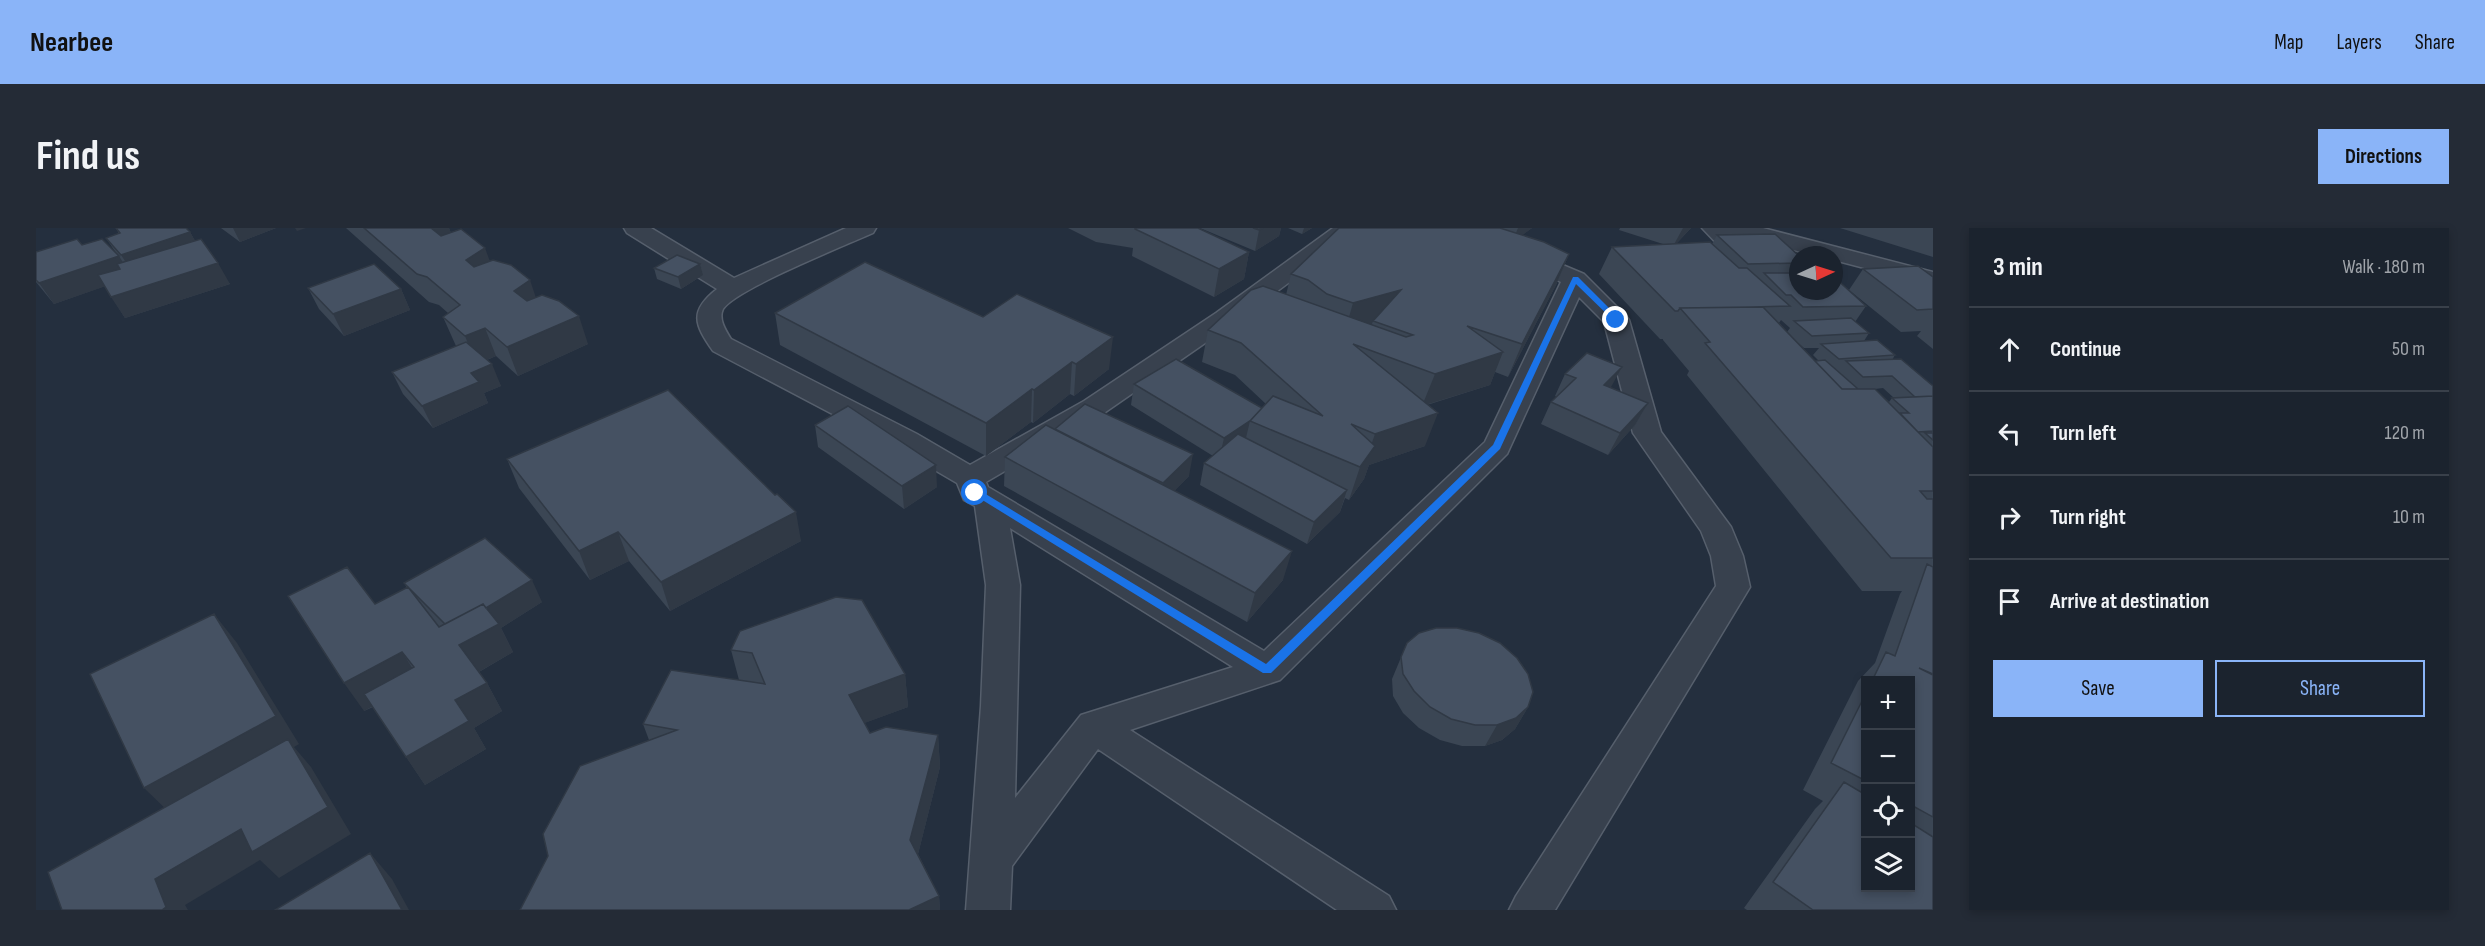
<!DOCTYPE html>
<html lang="en">
<head>
<meta charset="utf-8">
<style>
  :root { --surface:#1b232e; --page:#242b36; --text:#f1f3f6; --muted:#a0a4aa; --line:#39404a; --accent:#8ab4f8 }
  body { margin:0; font-family:"Sofia Sans Condensed",sans-serif; background:var(--page); color:var(--text) }
  .controls { position:absolute; right:18px; bottom:18px; display:grid; overflow:hidden; border-radius:0px; box-shadow:0 3px 9px #0003 }
  .controls button { width:54px; height:54px; display:grid; place-items:center; padding:0; border:0; border-bottom:2px solid var(--line); background:var(--surface); color:var(--text); font:30px sans-serif }
  .compass { position:absolute; left:1753px; top:18px; width:54px; height:54px; border-radius:50%; background:var(--surface); box-shadow:0 3px 9px #0003; rotate:86deg }
  .stop { position:absolute; width:18px; height:18px; margin:-14px; border:4px solid #1a73e8; border-radius:50%; background:#fff }
  .stop.end { background:#1a73e8; border-color:#fff; box-shadow:0 2px 6px #0008 }
  .list { margin:0; padding:0; list-style:none }
  h2 { display:flex; justify-content:space-between; align-items:center; height:78px; margin:0; padding:0 24px; font-size:26px }
  h2 small { font-size:20px; font-weight:400; color:var(--muted) }
  .list li { display:grid; grid-template-columns:39px 1fr auto; gap:18px; align-items:center; box-sizing:border-box; height:84px; padding:0 24px; border-top:2px solid var(--line) }
  .list b { display:block; font-size:22px; white-space:nowrap }
  .list em { font-size:20px; font-style:normal; color:var(--muted) }
  .actions { display:flex; gap:12px; padding:18px 24px }
  .actions a { flex:1; padding:14px 0; border:2px solid var(--accent); border-radius:0px; text-align:center; font-size:21px; color:var(--accent) }
  .actions .main { background:var(--accent); color:#111 }
  .icon { flex:none; width:33px; height:33px; fill:none; stroke:currentColor; stroke-width:2; stroke-linecap:round; stroke-linejoin:round }
  .map { position:relative; flex:none; width:1897px; height:682px; overflow:hidden; border-radius:0px }
  header { display:flex; align-items:center; gap:36px; box-sizing:border-box; height:84px; padding:0 30px; background:var(--accent); color:#111 }
  header strong { font-size:28px }
  nav { display:flex; gap:33px; margin-inline-start:auto; font-size:21px }
  .intro { display:flex; align-items:center; justify-content:space-between; box-sizing:border-box; height:144px; padding:0 36px }
  h1 { margin:0; font-size:42px }
  .button { padding:15px 27px; border-radius:0px; background:var(--accent); color:#111; font-size:21px; font-weight:700 }
  main { display:flex; gap:36px; padding:0 36px }
  aside { flex:1; background:var(--surface); border-radius:0px; box-shadow:0 3px 9px #0003 }
  .map>svg:first-child { display:block }
  .lines { fill:none; stroke-linecap:round; stroke-linejoin:round }
  .minor-casing { stroke:#565f6c; stroke-width:3 }
  .minor { fill:#38414e; fill-rule:evenodd }
  .wall { fill:#3b4654; fill-rule:evenodd }
  .shaded-wall { fill:#303945 }
  .building { fill:#455162; stroke:#303945; stroke-width:1.5 }
  .route { fill:#1a73e8 }
</style>
</head>
<body>
<header>
<strong>Nearbee</strong>
<nav><a>Map</a><a>Layers</a><a>Share</a></nav>
</header>
<div class="intro"><h1>Find us</h1><a class="button">Directions</a></div>
<main>
<div class="map">
<svg width="1897" height="682" viewBox="0 0 1897 682">
  <rect width="100%" height="100%" fill="#242f3e"/>
  <g class="lines">
    <g class="minor-casing">
      <path id="minor" d="M588,0H615L698,50L810,0H840L837,5C810,17 700,61 687,81C682,91 690,103 695,111L881,206L934,237L1048,173L1180,85L1297,0H1323L1320,5L1198,95L1068,185L950,254L952,259L1228,423L1449,214L1525,54L1494,40L1392,5L1389,0H1422L1510,30L1548,46L1589,87L1593,92L1625,204L1695,299L1707,328L1714,359L1519,682H1473L1480,668L1680,358L1675,328L1665,303L1597,205L1568,94L1543,69L1471,226L1244,452L1094,502L1353,668L1360,682H1301L1062,521L976,638L974,682H930L945,478L950,357L939,278L928,272L921,255L861,220L677,123C658,96 653,83 681,61L591,5ZM974,300L1197,439L1045,487L979,570L984,357Z
        M1666,0H1727L1897,44V58L1798,32V27H1777L1696,6L1727,38L1723,43L1715,45L1707,43Z"/>
    </g>
    <use href="#minor" class="minor"/>
  </g>
  <path class="wall" d="M80,0L154,4L159,13L194,56L89,90L69,58L18,76L0,54V24L80,25L70,10L83,6Z
    M185,0H240L204,14Z
    M310,0H413L415,5L454,33L500,70L552,116L482,148L460,128L451,132L465,158L448,165L452,175L397,200L367,166L356,144L420,118L407,89L412,85L403,77L393,74Z
    M1032,0H1162L1213,24L1208,51L1178,69L1096,28L1097,20L1060,14Z
    M1164,0H1245L1243,8L1219,23Z
    M1252,0H1276L1266,6Z
    M1303,0H1496L1486,7L1533,26L1520,57L1472,149L1459,144L1454,157L1391,177L1389,218L1333,237L1328,251L1313,272L1309,270L1304,284L1271,316L1164,257L1168,235L1177,228L1095,177L1098,156L1226,180L1230,176L1199,147L1166,134L1172,102L1250,67L1255,46Z
    M1584,0H1655L1640,16H1676L1681,7L1762,27V63L1830,78L1819,94L1833,105L1828,113L1859,127L1856,132L1897,158V682H1711L1708,680L1779,581L1787,573L1767,562L1822,453L1839,435L1864,366L1866,363H1826L1651,147L1653,143L1627,112V111H1624L1563,46L1576,19L1627,16L1583,2ZM1745,92L1754,100L1751,104L1743,95ZM1761,114L1768,120H1783L1777,127L1783,133H1779ZM1847,160L1858,170H1856L1853,174L1839,161ZM1830,453H1875V660H1830Z
    M1804,0H1897V29Z
    M664,36L667,47L645,61L621,51L618,40Z
    M1827,41L1897,49V121L1881,108L1885,103L1865,104L1813,62Z
    M272,60L365,61L374,82L308,108L283,81Z
    M739,85L947,89L1073,141L1038,168L1034,166L997,195L995,194L950,228L744,117Z
    M1529,146L1575,160L1612,175L1599,197L1572,227L1505,196L1515,174L1521,169L1519,168Z
    M779,197L901,259L868,281L782,219Z
    M1019,201L1153,248L1138,263L1247,352L1211,394L968,258L969,229Z
    M471,231L739,267L765,313L634,383L593,333L554,352L483,260Z
    M368,355L506,374L465,400L477,424L443,444L451,455L466,483L438,500L450,521L389,557L337,479L328,483L339,376L371,360Z
    M1371,415L1492,479L1479,501L1466,512L1449,518H1426L1404,512L1383,500L1367,485L1357,468L1356,451Z
    M695,422L869,446L872,479L828,495L834,505L902,507L904,539L882,626L903,668L904,682H484L512,628L613,512L607,496L703,452Z"/>
  <path class="shaded-wall" d="M197,0H240L204,14Z
    M259,0H270L261,3Z
    M395,0H413L420,17L405,26Z
    M1227,0H1245L1243,8L1219,23L1223,2Z
    M1268,0H1276L1266,6Z
    M1482,0H1496L1476,15Z
    M1647,0H1655L1636,20Z
    M154,4L166,25L99,48L85,27Z
    M449,20L459,47L440,59L430,32Z
    M1213,24L1208,51L1178,69L1183,41Z
    M1533,26L1520,57L1472,149L1486,116Z
    M83,28L96,49L18,76L3,55Z
    M182,35L194,56L89,90L75,69Z
    M664,36L667,47L645,61L642,49Z
    M494,52L503,79L488,90L478,63Z
    M365,61L374,82L308,108L297,86Z
    M1365,62L1337,93L1335,99L1308,107L1317,75Z
    M543,88L552,116L482,148L471,119Z
    M449,100L460,128L440,136L429,108Z
    M1077,109L1073,141L1038,168L1040,136Z
    M1467,124L1454,157L1386,178L1399,146Z
    M1036,134L1034,166L997,195L998,162Z
    M456,136L465,158L448,165L452,175L397,200L386,178L435,145Z
    M1586,139L1574,161L1568,157Z
    M996,161L995,194L950,228V195Z
    M1612,175L1599,197L1572,227L1584,205Z
    M1402,185L1389,218L1333,237L1328,251L1313,272L1324,239L1331,229L1339,206Z
    M1214,193L1209,214L1183,232L1188,210Z
    M1157,226L1153,248L1124,278L1127,255Z
    M900,237L901,259L868,281L866,258Z
    M1311,262L1304,284L1271,316L1278,294Z
    M760,284L765,313L634,383L625,354Z
    M582,304L593,333L554,352L543,323Z
    M1256,323L1247,352L1211,394L1219,365Z
    M496,352L506,374L465,400L477,424L439,446L415,402Z
    M178,386L201,415L263,516L258,519L275,539L315,606L243,650L224,632L149,677L152,682H126L119,651L205,601L292,579L136,587L108,560Z
    M366,424L384,452L328,483L308,455Z
    M869,446L872,479L818,499L813,467Z
    M451,455L466,483L438,500L450,521L389,557L370,529L419,472Z
    M1492,479L1479,501L1466,512L1449,518L1461,497Z
    M902,507L904,539L878,642L874,612Z
    M334,625L356,651L373,682H366Z
    M903,668L904,682H873Z"/>
  <path class="building" d="M80,0H150L154,4L85,27L70,10L84,5Z
    M328,0H395L405,8L425,1L449,20L430,32L438,39L457,32L475,37L494,52L478,63L491,73L506,67L523,73L543,88L471,119L449,100L429,108L407,89L424,77L391,49L381,46Z
    M1099,0H1162L1213,24L1183,41L1099,1Z
    M1217,0H1227L1223,2Z
    M1303,0H1464L1508,14L1533,26L1486,116L1431,98L1467,124L1399,146L1317,116L1402,185L1339,206L1315,196L1339,218L1324,239L1214,193L1237,168L1287,188L1205,115L1172,102L1215,62L1227,58L1370,109L1377,107L1337,93L1365,62L1317,75L1291,66L1272,52L1255,46Z
    M1739,6L1762,27V35L1712,36L1681,7Z
    M41,11L46,17L66,11L83,28L3,55L0,52V24Z
    M165,11L182,35L75,69L62,47L84,41L81,36Z
    M1674,14L1703,40H1711L1754,78L1716,79L1644,80L1642,83H1639L1576,19Z
    M641,27L664,36L642,49L618,40Z
    M829,34L947,89L981,66L1077,109L1040,136L1036,134L998,162L996,161L950,195L739,85Z
    M338,36L365,61L297,86L272,60Z
    M1882,38L1897,49V81L1881,82L1827,41Z
    M1728,45H1762V63H1798V49L1830,78L1767,79L1755,67H1750Z
    M1727,79L1806,161H1839L1897,219V263H1884L1891,271H1897V330H1855L1669,115L1674,114L1644,80Z
    M1815,90L1833,105L1776,108L1758,93Z
    M1841,112L1859,127L1803,131L1785,116Z
    M430,114L456,136L435,145L443,154L386,178L356,144Z
    M1551,125L1586,139L1568,157L1612,175L1584,205L1515,174L1540,150L1529,146Z
    M1140,131L1226,180L1215,192L1188,210L1098,156Z
    M1865,131L1897,158V168L1879,169L1856,148L1827,149L1810,133Z
    M1789,132L1822,161H1806L1779,133Z
    M632,162L739,267L741,266L760,284L625,354L582,304L543,323L471,231Z
    M1897,168V203L1882,204L1864,185H1873L1856,170Z
    M1049,176L1157,226L1127,255L1078,231L1019,201Z
    M812,178L900,237L866,258L779,197Z
    M1010,197L1256,323L1219,365L969,229Z
    M1889,205H1897V212Z
    M1202,206L1311,262L1278,294L1168,235Z
    M449,310L496,352L450,380L447,376L409,396L368,355Z
    M1891,336L1897,339V446L1883,440L1897,447V589L1875,577V453H1836L1850,424L1859,428Z
    M311,339L339,376L372,359L403,399L447,376L463,396L423,417L451,455L419,472L433,493L370,529L328,466L378,439L366,424L308,455L252,368Z
    M800,369L826,372L869,446L813,467L834,505L850,499L902,507L874,612L903,668L873,682H484L512,628L507,606L544,538L641,502L607,496L635,442L729,456L716,425L695,422L704,403Z
    M178,386L240,488L108,560L54,446Z
    M1400,400H1421L1443,405L1464,415L1481,430L1492,446L1497,464L1492,479L1480,490L1461,497H1439L1415,491L1394,479L1378,463L1367,446L1365,429L1371,415L1383,405Z
    M1830,465V553L1795,535Z
    M252,511L292,579L216,624L205,601L119,651L130,679L126,682H26L12,644Z
    M1808,554L1830,567V660H1875V595L1897,609V682H1777L1737,654Z
    M334,625L366,682H239Z"/>
  <path class="route" d="M1537,49H1542L1583,90V93H1578L1540,56L1464,221L1235,445H1227L935,265L943,262L1230,436L1457,217Z"/>
</svg>
<div class="controls">
<button>+</button>
<button>−</button>
<button><svg class="icon" aria-label="locate" viewBox="0 0 24 24"><circle cx="12" cy="12" r="6"/><path d="M12 2v4M12 18v4M2 12h4M18 12h4"/></svg></button>
<button><svg class="icon" aria-label="layers" viewBox="0 0 24 24"><path d="M12 4l9 5-9 5-9-5zM3 14l9 5 9-5"/></svg></button>
</div>
<svg class="compass" viewBox="-18 -18 36 36"><path d="M0-13l5 13h-10z" fill="#e53935"/><path d="M0 13l5-13h-10z" fill="#a0a4aa"/></svg>
<div class="stop" style="left:939px;top:265px"></div>
<div class="stop end" style="left:1580px;top:92px"></div>
</div>
<aside>
<h2>3 min<small>Walk · 180 m</small></h2>
<ul class="list">
<li><svg class="icon" aria-label="ahead" viewBox="0 0 24 24"><path d="M12 20V5M6 11l6-6 6 6"/></svg><div><b>Continue</b></div><em>50 m</em></li>
<li><svg class="icon" aria-label="left" viewBox="0 0 24 24"><path d="M17 20v-9H6M10 6l-5 5 5 5"/></svg><div><b>Turn left</b></div><em>120 m</em></li>
<li><svg class="icon" aria-label="right" viewBox="0 0 24 24"><path d="M7 20v-9h11M14 6l5 5-5 5"/></svg><div><b>Turn right</b></div><em>10 m</em></li>
<li><svg class="icon" aria-label="arrive" viewBox="0 0 24 24"><path d="M6 21V4h12l-3 4 3 4H6"/></svg><div><b>Arrive at destination</b></div></li>
</ul>
<div class="actions"><a class="main">Save</a><a>Share</a></div>
</aside>
</main>
</body>
</html>
